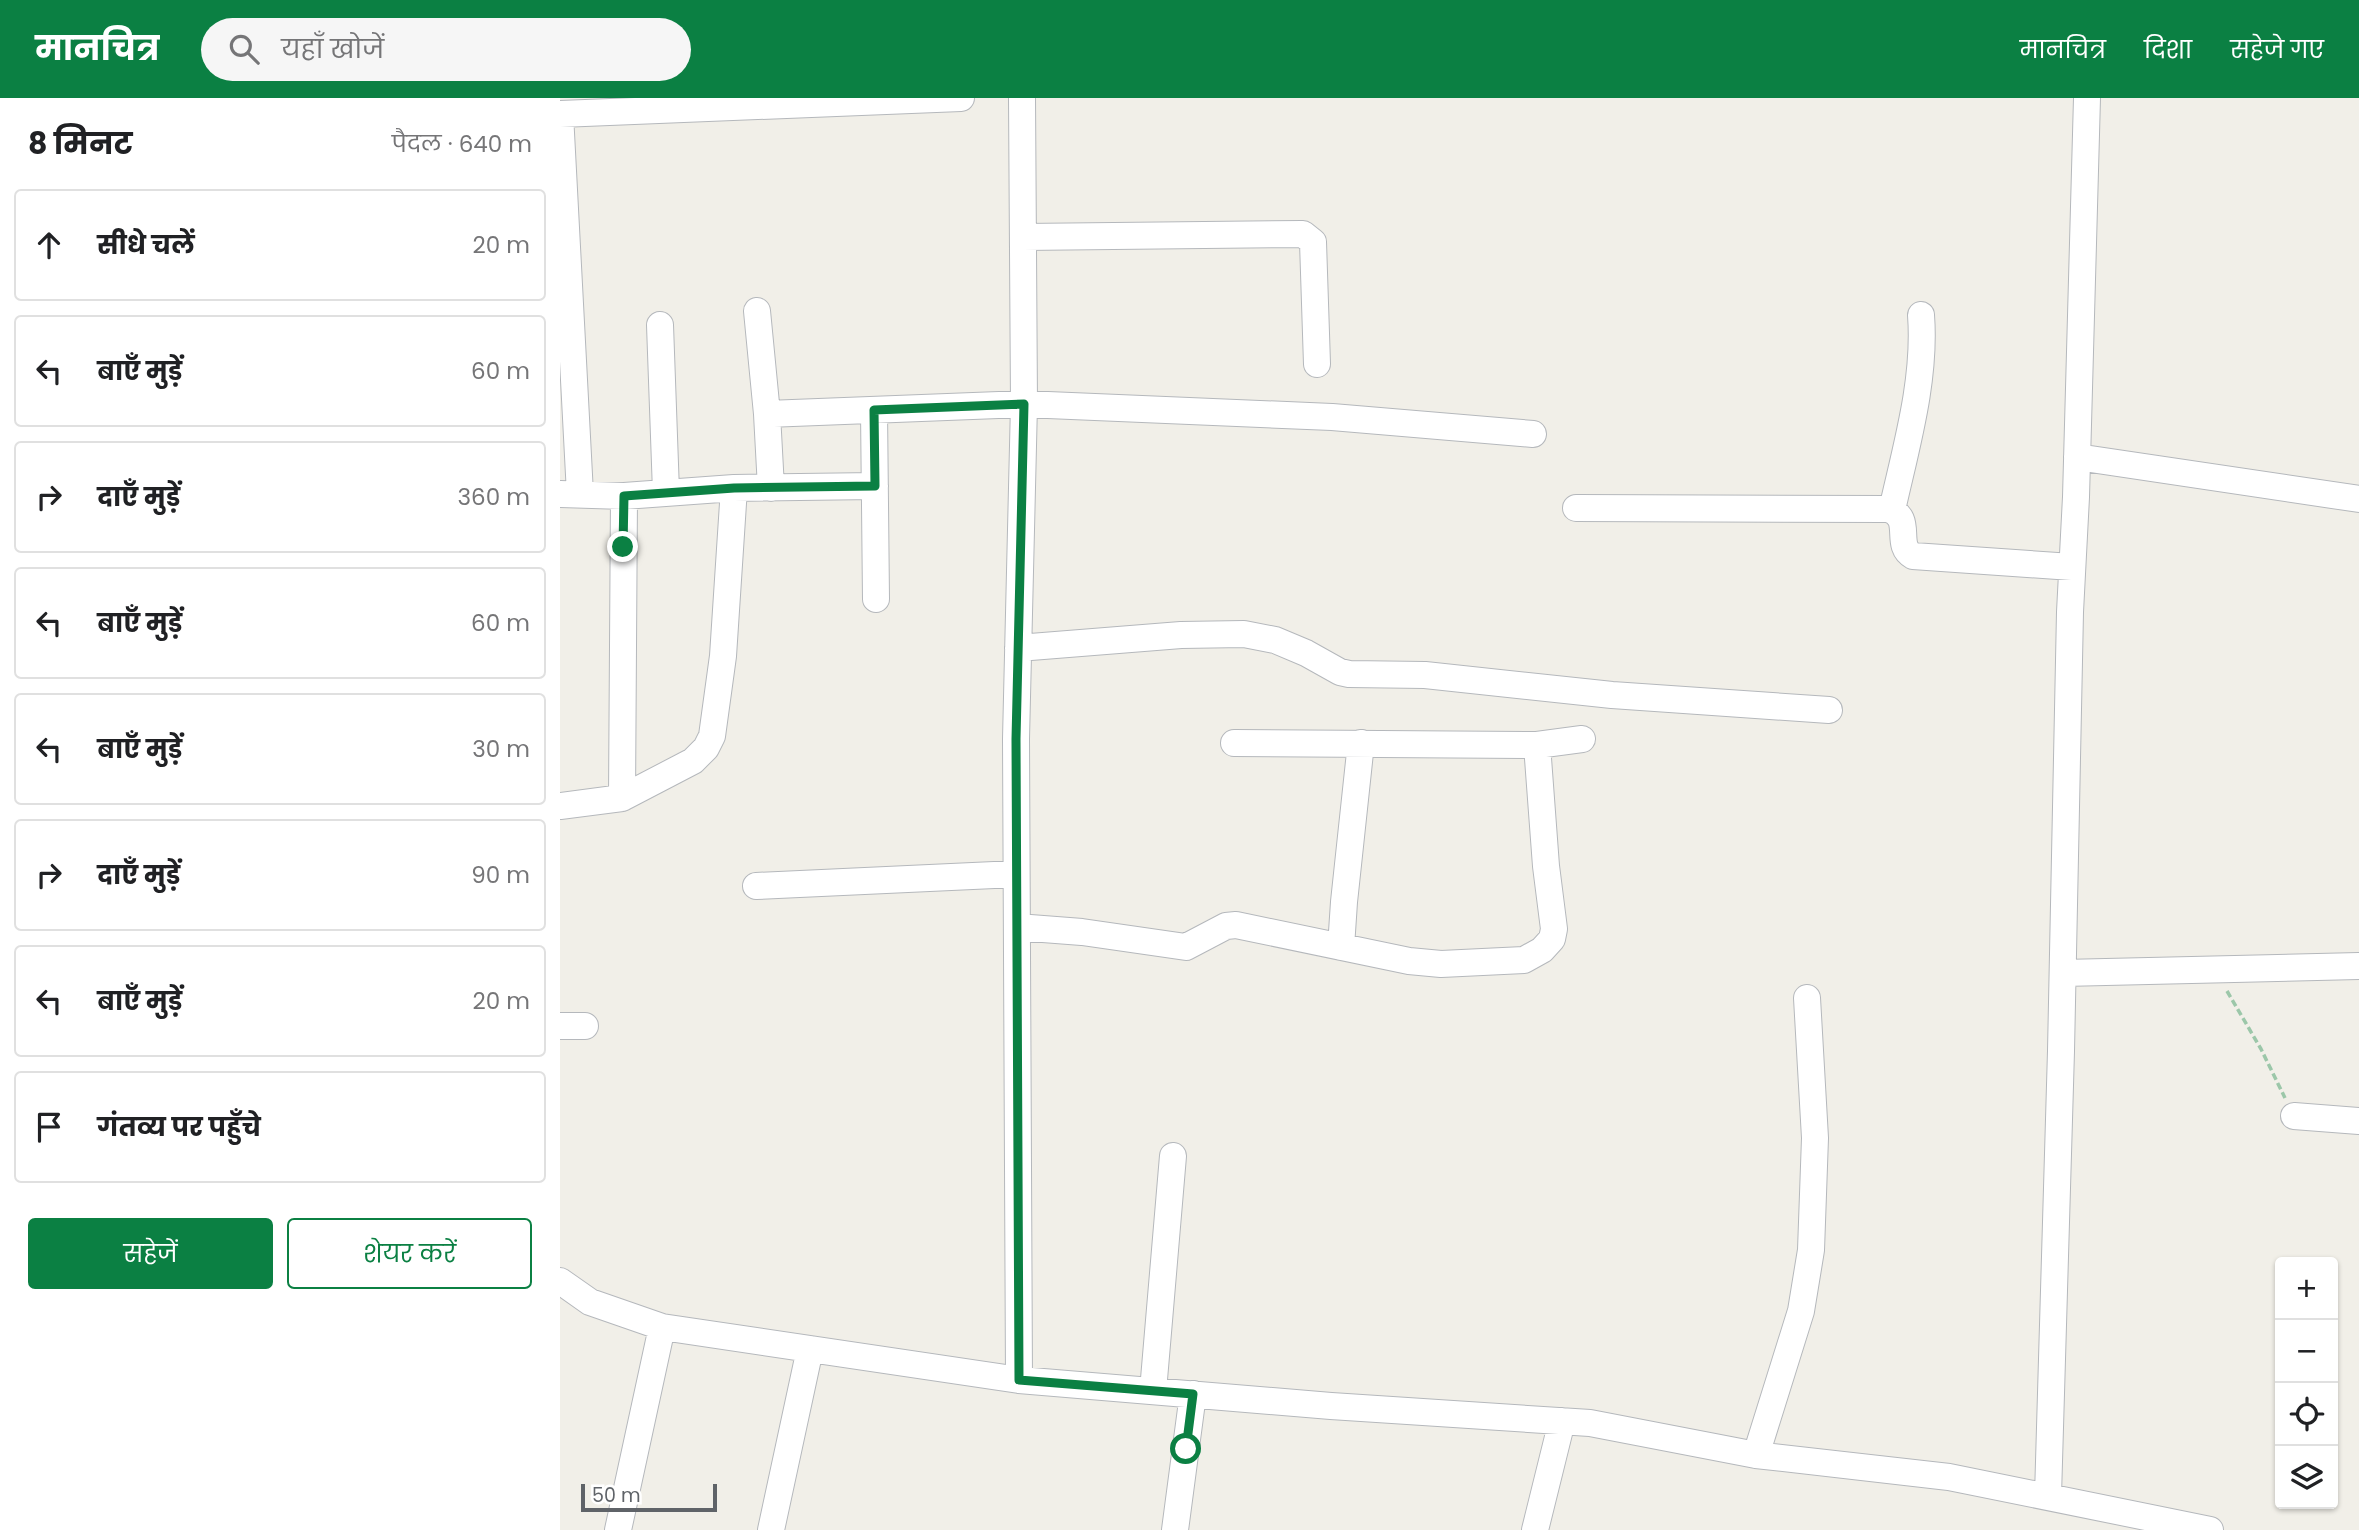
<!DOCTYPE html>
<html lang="hi">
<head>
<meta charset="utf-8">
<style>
  :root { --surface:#fff; --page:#f6f6f6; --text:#202124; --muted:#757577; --line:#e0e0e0; --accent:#0b8043 }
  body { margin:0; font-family:Poppins,"Noto Sans Devanagari",sans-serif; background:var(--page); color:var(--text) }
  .controls { position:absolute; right:21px; bottom:21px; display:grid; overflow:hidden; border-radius:7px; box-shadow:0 2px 5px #0004 }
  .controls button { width:63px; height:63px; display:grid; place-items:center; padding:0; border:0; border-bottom:2px solid var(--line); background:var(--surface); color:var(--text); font:35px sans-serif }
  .scale { position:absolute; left:21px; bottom:18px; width:136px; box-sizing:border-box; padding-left:7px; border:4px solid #5f6368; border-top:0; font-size:19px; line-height:24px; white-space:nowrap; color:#5f6368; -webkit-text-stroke:5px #fff; paint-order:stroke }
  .stop { position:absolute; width:21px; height:21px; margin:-16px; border:5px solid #0b8043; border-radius:50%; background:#fff }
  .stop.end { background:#0b8043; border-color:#fff; box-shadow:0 2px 7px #0008 }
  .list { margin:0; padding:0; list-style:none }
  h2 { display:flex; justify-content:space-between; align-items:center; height:91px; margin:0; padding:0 28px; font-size:30px }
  h2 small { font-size:23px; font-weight:400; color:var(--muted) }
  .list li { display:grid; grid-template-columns:46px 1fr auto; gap:21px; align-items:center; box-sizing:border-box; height:112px; margin:0 14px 14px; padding:0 14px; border:2px solid var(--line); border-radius:7px }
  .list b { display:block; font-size:26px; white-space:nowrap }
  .list em { font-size:23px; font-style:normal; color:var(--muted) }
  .actions { display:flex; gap:14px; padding:21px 28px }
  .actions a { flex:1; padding:16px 0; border:2px solid var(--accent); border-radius:7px; text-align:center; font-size:24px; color:var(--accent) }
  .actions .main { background:var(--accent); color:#fff }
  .icon { flex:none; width:38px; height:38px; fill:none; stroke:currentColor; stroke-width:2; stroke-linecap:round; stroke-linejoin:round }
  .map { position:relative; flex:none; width:1799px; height:1432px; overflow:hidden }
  header { display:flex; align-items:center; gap:42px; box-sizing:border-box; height:98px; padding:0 35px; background:var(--accent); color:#fff }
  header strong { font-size:33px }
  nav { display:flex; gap:38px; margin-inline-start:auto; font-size:24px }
  .search { width:490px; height:63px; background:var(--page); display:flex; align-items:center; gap:18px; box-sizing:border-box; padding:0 24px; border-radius:38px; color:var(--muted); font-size:26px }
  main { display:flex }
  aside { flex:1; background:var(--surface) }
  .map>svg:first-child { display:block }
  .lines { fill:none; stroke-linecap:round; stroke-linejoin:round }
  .minor-casing { stroke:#b5b8bc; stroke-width:28 }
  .path { stroke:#9cc7a9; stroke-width:3.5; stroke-dasharray:7 3.5; stroke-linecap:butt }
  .minor { stroke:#fff; stroke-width:26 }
  .route { stroke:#0b8043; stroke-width:9 }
</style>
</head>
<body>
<header>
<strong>मानचित्र</strong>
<div class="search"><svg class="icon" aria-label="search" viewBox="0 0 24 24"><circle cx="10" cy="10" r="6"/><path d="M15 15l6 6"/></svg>यहाँ खोजें</div>
<nav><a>मानचित्र</a><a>दिशा</a><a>सहेजे गए</a></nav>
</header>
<main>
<aside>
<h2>8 मिनट<small>पैदल · 640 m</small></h2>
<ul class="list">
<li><svg class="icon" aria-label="ahead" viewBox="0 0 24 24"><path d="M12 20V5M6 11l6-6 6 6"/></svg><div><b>सीधे चलें</b></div><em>20 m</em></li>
<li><svg class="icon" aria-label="left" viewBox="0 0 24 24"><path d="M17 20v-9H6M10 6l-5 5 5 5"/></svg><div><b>बाएँ मुड़ें</b></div><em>60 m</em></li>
<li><svg class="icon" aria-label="right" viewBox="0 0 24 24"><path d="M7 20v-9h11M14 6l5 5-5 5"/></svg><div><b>दाएँ मुड़ें</b></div><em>360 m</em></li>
<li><svg class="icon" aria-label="left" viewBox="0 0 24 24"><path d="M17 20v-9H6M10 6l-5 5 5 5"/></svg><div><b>बाएँ मुड़ें</b></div><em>60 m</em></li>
<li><svg class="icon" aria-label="left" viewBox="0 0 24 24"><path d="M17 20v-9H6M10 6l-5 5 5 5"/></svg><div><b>बाएँ मुड़ें</b></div><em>30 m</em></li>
<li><svg class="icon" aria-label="right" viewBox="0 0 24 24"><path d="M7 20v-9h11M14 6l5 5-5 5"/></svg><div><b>दाएँ मुड़ें</b></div><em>90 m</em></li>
<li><svg class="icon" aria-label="left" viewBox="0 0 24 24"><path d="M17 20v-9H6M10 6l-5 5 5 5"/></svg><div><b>बाएँ मुड़ें</b></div><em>20 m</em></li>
<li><svg class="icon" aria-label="arrive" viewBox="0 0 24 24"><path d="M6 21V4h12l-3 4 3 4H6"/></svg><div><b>गंतव्य पर पहुँचे</b></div></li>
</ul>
<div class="actions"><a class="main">सहेजें</a><a>शेयर करें</a></div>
</aside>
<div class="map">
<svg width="1799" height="1432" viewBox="0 0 1799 1432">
  <rect width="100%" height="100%" fill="#f1efe8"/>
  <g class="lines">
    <g class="minor-casing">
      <path id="minor" d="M0,16L401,0
        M0,16L20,396
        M463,139L743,136L753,144L757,266
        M197,213L207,316L211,390
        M100,227L106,394
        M314,312L316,501
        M207,316L464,306L772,319L973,336
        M1517,359L1799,401
        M0,396L64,398L174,390L315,388
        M1016,410L1328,411C1355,420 1333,447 1353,458L1512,469
        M1332,412C1346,349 1366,282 1361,217
        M458,550L621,537L684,536L715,542L746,555L780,574L789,576L865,577L1052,597L1269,612
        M674,645L977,647L1022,641
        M62,700L64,398
        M0,708L62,700L133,663L146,650L152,638L163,558L174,390
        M196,788L456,776
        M457,829L522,834L626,849L666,828L676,827L849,863L881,866L964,862L982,852L992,841L994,831L986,768L977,647
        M781,849L784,804L801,645
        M1503,875L1799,868
        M0,928H25
        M1734,1018L1799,1023
        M0,1183L30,1204L102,1229L459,1282L771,1308L1030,1325L1196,1357L1389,1379L1650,1432
        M459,1282L456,641L464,306L462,0
        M593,1293L613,1058
        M1196,1357L1241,1213L1251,1152L1255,1040L1247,900
        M1488,1398L1501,953L1510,514L1516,399L1527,0
        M58,1432L102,1229
        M211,1432L250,1251
        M615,1432L633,1296
        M975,1432L1002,1323"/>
    </g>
    <path class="path" d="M1667,893L1701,951L1725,1000"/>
    <use href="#minor" class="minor"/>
  </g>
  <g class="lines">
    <path class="route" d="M63,449L64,398L174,390L315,388L314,312L464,306L456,641L459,1282L633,1296L626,1351"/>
  </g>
</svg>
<div class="controls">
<button>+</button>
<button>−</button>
<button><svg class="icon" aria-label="locate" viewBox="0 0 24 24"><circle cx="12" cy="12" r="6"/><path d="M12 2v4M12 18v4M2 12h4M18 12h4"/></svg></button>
<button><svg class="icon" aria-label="layers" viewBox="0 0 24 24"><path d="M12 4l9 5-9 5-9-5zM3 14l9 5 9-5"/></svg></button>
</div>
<div class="scale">50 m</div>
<div class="stop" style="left:626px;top:1351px"></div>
<div class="stop end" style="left:63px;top:449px"></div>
</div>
</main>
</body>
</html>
